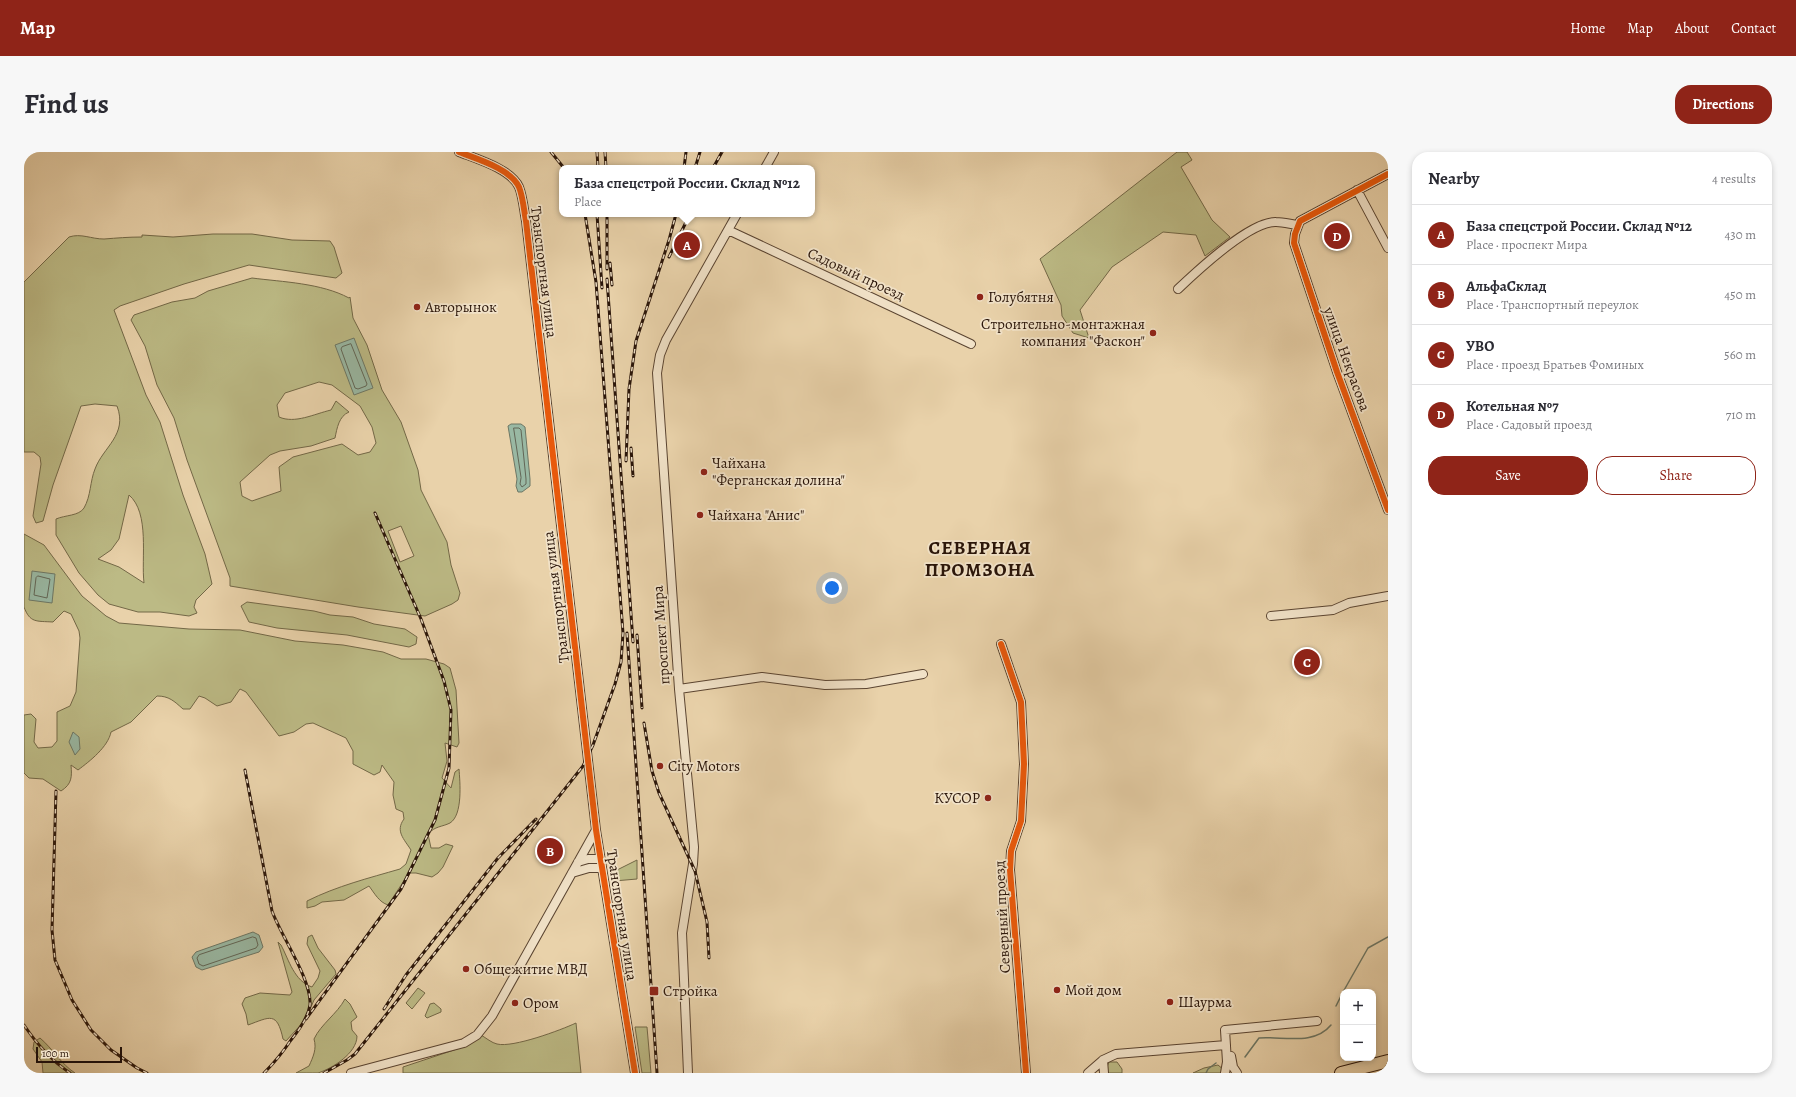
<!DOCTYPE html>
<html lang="en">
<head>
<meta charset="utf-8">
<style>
  :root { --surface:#fff; --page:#f7f7f7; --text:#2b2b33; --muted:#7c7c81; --line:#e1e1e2; --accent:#8f2418 }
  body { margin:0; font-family:Alegreya,serif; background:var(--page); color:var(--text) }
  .controls { position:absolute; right:12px; bottom:12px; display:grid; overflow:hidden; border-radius:8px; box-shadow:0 2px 6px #0003 }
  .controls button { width:36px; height:36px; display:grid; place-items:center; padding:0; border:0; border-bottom:1px solid var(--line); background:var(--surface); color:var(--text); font:20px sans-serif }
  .scale { position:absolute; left:12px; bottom:10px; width:86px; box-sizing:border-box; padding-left:4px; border:2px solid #2a1509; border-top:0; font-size:11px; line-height:14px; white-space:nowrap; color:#2a1509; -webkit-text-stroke:3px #f1e2c8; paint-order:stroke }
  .you { position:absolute; left:808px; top:436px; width:14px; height:14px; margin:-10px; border:3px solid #fff; border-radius:50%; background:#1a73e8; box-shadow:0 0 0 6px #1a73e833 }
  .badge { display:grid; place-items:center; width:26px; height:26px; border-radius:50%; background:var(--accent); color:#fff; font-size:13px; font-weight:700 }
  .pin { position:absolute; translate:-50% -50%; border:2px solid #fff; box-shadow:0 1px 4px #0006 }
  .popup { position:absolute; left:535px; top:13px; width:256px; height:52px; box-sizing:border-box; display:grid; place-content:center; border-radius:8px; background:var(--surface); filter:drop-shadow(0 1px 3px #0005); font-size:13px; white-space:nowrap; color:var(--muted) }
  .popup b { font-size:15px; color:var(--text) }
  .popup::after { content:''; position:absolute; left:50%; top:100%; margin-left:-8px; border:8px solid transparent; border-top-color:var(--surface) }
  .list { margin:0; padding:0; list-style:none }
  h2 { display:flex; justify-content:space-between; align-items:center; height:52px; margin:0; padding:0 16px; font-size:17px }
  h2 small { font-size:13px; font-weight:400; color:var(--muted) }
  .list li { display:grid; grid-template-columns:26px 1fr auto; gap:12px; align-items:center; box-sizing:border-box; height:60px; padding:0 16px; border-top:1px solid var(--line) }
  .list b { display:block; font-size:15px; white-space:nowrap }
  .list p { margin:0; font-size:13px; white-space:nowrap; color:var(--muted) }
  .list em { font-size:13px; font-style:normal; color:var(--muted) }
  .actions { display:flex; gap:8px; padding:12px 16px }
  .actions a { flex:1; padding:9px 0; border:1px solid var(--accent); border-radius:16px; text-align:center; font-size:14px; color:var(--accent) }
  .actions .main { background:var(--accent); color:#fff }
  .map { position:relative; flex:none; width:1364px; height:921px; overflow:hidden; border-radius:16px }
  header { display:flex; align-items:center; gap:24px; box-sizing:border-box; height:56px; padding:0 20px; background:var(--accent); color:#fff }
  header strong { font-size:19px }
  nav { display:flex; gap:22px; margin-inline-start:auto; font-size:14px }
  .intro { display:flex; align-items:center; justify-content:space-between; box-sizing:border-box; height:96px; padding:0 24px }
  h1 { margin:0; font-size:28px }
  .button { padding:10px 18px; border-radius:16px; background:var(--accent); color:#fff; font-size:14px; font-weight:700 }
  main { display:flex; gap:24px; padding:0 24px }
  aside { flex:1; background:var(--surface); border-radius:16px; box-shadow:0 2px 6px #0003 }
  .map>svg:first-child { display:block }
  .green { fill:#bcba85; stroke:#736847; fill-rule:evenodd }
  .water { fill:#99b8a3; stroke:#6d7765 }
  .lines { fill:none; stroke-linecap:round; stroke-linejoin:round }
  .shore { stroke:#626656; stroke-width:1 }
  .stream { stroke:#6d7765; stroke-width:1.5 }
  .minor-casing { stroke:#5a4431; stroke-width:10 }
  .highway-casing { stroke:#2a1509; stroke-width:14 }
  .minor { stroke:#f1e2c8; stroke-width:8 }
  .highway { stroke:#e9d2aa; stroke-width:12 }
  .rail-casing { stroke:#2a1509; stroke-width:3 }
  .rail { stroke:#f1e2c8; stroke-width:1.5; stroke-dasharray:4.5; stroke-linecap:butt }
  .cycleway-casing { stroke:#f1e2c8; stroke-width:8 }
  .cycleway { stroke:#e8590c; stroke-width:6 }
  .poi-dot { fill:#8f2418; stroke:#f1e2c8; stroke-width:1.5 }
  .labels { text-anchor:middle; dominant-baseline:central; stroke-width:3.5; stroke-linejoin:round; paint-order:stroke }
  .street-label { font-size:15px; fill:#2a1509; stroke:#f1e2c8 }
  .poi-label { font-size:15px; fill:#2a1509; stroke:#f1e2c8; text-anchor:start }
  .district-label { font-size:19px; font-weight:bold; letter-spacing:1px; fill:#2a1509; stroke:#f1e2c8 }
</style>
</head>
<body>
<header>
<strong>Map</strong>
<nav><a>Home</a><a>Map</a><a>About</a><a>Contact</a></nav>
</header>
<div class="intro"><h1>Find us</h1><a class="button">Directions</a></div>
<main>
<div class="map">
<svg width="1364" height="921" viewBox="0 0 1364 921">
  <rect width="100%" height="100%" fill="#e9d2aa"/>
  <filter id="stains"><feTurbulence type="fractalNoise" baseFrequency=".005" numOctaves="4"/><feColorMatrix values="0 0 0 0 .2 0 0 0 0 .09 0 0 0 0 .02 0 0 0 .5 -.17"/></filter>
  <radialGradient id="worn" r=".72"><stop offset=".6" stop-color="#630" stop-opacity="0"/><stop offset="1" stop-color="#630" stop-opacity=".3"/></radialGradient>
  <path class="green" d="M1153,0H1163L1168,8L1157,15L1188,68L1206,85L1181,104L1172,83L1139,80L1088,115L1056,158L1065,186L1049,181L1038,164L1037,153L1016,107Z
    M189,82H228L268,88L306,89L310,95L318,121L312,126L225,113L160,132L96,154L90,158L122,243L136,270L159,343L181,402L188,432L172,448L170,455L173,461L165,464L136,460H114L85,452L74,443L55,421L32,383V367C41,363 55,364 60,356C67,344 66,329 71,317C79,295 104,283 93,254L71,252L57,254L29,333L19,369L12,371L9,364L17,312L16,305L10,300H0V130L45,85C57,81 67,87 80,87C93,86 104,85 118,85V83L149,85ZM105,343C126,361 117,406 120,431L95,415L74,407L87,398L95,387Z
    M228,126C259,130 297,131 325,146L326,145L329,166L343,193L358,238L377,270L394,318L397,338L423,390L427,413L436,441L434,448L428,452L401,464L334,455L206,434V426L163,308L150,266L133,233L121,194L107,168L110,163L148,150L171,146L184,139ZM295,230L308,233L336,254L348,275L352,291L346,300L334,303L318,292L269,305L255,315L257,339L228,349L218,344L216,330L246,303L256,299L287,294L311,286C313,276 315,264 325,260L312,249L307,258C290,262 271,272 255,265L253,253L261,241ZM377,374L390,404L376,410L364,379Z
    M0,382L20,393L58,444L82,464L95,471L165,477L216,478L271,489L319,493L359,500L377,507H402L420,512L426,516L432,538L435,591L433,595L421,591L423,609L418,626L427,636L431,620L435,617C436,630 439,663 426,671C418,675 411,674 404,682L407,696H415L422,692L429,694L419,715L414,721L408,725L392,721H385L364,753C355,750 351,742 345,734L320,748L298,750L291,754L283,756V749C313,734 345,726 376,717L382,712L387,698C380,687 371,679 380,667L379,660L372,657L369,643L370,630L358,613L356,620L350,623L329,612V599L322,586L289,571L282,572L270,580L255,584L222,540L216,537L207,550L193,554L181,546L175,544L166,557H159C150,549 145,544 133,544L107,570L87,580C84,595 66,609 54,618L47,613C48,625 48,632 37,639L19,627L5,626L0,621V563L7,562L12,567L10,590L14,596L28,595L33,589V560L46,554L52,540L56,486L55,479L47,462L40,459L29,470C12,469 6,471 0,455Z
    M223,450L290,459L306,463L329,465L350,472L381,477L393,485L392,492L385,495L323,483L253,476L225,470L217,454Z
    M613,708V727L590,729L589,720Z
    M288,783L294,796L311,818L312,822L290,848L282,867L262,889L259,887C253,859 246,865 224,873L222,862L218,852L221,846L236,841L266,843L268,840L254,790L257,793C265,808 270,829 288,835L294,826L296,819L283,792L284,785Z
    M394,836L401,841L388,857L382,851Z
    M321,847L326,852L333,865L327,870L328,878L333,884C333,901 309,916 294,921C287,921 278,921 272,921L285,914C289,905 293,897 290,887C297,872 313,862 321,847Z
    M410,851L417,857V860L403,866L401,864L406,852Z
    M552,871L557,921H379V915L439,895L457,883C462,886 468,891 473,892C489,896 537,878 552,871Z
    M611,875H623L627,921H618Z
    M16,886C29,897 37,912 51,921H19L18,910L9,897L10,890Z
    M1085,910H1093L1098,917V921H1084L1083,915Z
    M1194,913L1200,918L1199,921H1169L1180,916Z"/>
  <path class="water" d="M330,186L349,236L330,243L311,193Z
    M487,272H497L501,275L506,327V334L498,340H494L492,334L493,327L484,274Z
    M8,419L31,422L28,451L5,448Z
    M49,580L55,585L56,597L51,603L45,590Z
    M229,780L235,783L239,795L235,800L178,818L172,815L168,805L172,800Z"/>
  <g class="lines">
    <path class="shore" d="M327,192L343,232L342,234L334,237L331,236L317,197L318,195Z
      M490,276H495L497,278L502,327V332L498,335L496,332L497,326Z
      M14,424L26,427L23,446L10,443L12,426Z
      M229,785L232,786L234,793L232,796L179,814L175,812L173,806L175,803Z"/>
    <path class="stream" d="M1319,840L1344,796L1364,785
      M1312,854L1319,840
      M1221,905L1235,886C1258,884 1290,894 1307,873
      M1182,921L1184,917L1192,911"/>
    <g class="minor-casing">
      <path id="minor" d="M435,0C453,7 487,17 495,35C499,45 500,59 502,69L572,678L611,921
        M741,16L750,0
        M1364,22L1276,69L1271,82L1270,91L1313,220L1364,358
        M1333,38L1364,96
        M704,78L947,192
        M1154,137C1173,119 1226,69 1252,70C1259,70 1266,72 1273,73
        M1247,464L1309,458L1325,451L1364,444
        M977,492L997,550L1000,612L997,669L987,699L986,718L1002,921
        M655,537L738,525L801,533L842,532L899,522
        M554,710L564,707H576
        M548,721L565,716H577
        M1207,904L1209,915L1213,921
        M1079,908L1080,921
        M327,921L440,891L453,883L468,864L572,678
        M664,921L658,781L669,712L670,695L655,537L633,221L636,203L642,188L713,62
        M1064,921L1079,908L1092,902L1202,893
        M1201,921L1203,910L1201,878L1293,869"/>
    </g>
    <g class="highway-casing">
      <path id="highway" d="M1317,921L1364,909"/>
    </g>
    <use href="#minor" class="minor"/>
    <use href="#highway" class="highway"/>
    <g class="rail-casing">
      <path id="rail" d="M527,0L540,16
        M573,0L574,16
        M581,0L582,16
        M660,16L662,0
        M671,16L676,0
        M689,16L698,0
        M573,62L578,136
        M645,105L666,62
        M586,111L588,133
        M583,117V62
        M583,127L609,490
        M607,296L609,324
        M602,309L605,237L612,189L645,88L652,62
        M603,481L633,921
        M613,483L618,556
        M620,571L628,619L635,641L671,719L683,770L685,806
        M221,618L248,759C257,784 288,828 286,853C284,866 275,878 267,888C259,900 250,911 240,921
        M32,639L28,778L31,808L48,848L67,878L87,898L113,916L123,921
        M360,857L382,823L474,706L512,667
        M282,867L377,737L411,668L425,616L427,558L420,529L397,467L351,361
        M0,873C12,891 28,909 46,921
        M300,921L323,908L331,902L559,614L569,593L591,532L597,510L599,481L572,130L561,62"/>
    </g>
    <use href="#rail" class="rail"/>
    <g class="cycleway-casing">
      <path id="cycleway" d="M435,0C453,7 487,17 495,35C499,45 500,59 502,69L572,678L611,921
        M1364,22L1276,69L1271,82L1270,91L1313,220L1364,358
        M977,492L997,550L1000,612L997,669L987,699L986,718L1002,921"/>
    </g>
    <use href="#cycleway" class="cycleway"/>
  </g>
  <g class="poi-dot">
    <circle cx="956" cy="145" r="4"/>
    <circle cx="393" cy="155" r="4"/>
    <circle cx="1129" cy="181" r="4"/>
    <circle cx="680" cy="320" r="4"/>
    <circle cx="676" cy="363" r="4"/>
    <circle cx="636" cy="614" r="4"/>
    <circle cx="964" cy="646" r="4"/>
    <circle cx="442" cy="817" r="4"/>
    <circle cx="1033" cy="838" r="4"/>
    <rect x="625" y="834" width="10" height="10" rx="2"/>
    <circle cx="1146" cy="850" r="4"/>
    <circle cx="491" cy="851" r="4"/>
  </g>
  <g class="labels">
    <g class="street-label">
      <text transform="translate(520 120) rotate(83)">Транспортная улица</text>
      <text transform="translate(832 122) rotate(25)">Садовый проезд</text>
      <text transform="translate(1323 207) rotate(70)">улица Некрасова</text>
      <text transform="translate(532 445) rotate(-97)">Транспортная улица</text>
      <text transform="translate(637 483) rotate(-94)">проспект Мира</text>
      <text transform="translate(598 763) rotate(81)">Транспортная улица</text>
      <text transform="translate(978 765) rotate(-93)">Северный проезд</text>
    </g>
    <g class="poi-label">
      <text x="964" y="145">Голубятня</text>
      <text x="401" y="155">Авторынок</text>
      <text x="1121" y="172" text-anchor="end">Строительно-монтажная<tspan x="1121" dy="17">компания "Фаскон"</tspan></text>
      <text x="688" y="311">Чайхана<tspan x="688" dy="17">"Ферганская долина"</tspan></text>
      <text x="684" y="363">Чайхана "Анис"</text>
      <text x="644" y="614">City Motors</text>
      <text x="956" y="646" text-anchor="end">КУСОР</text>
      <text x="450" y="817">Общежитие МВД</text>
      <text x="1041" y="838">Мой дом</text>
      <text x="639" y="839">Стройка</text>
      <text x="1154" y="850">Шаурма</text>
      <text x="499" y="851">Ором</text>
    </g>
    <g class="district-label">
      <text x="956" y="396">СЕВЕРНАЯ<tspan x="956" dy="22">ПРОМЗОНА</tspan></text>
    </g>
  </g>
  <rect width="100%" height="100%" filter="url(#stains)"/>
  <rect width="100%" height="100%" fill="url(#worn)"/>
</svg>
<div class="controls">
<button>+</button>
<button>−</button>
</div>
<div class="scale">100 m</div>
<div class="you"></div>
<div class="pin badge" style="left:663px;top:93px">A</div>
<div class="popup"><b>База спецстрой России. Склад №12</b>Place</div>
<div class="pin badge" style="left:526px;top:699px">B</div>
<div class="pin badge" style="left:1283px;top:510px">C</div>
<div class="pin badge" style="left:1313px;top:84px">D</div>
</div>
<aside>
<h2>Nearby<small>4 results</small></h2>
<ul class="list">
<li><span class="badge">A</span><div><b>База спецстрой России. Склад №12</b><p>Place · проспект Мира</p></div><em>430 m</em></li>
<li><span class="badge">B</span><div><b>АльфаСклад</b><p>Place · Транспортный переулок</p></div><em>450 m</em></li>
<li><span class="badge">C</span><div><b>УВО</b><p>Place · проезд Братьев Фоминых</p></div><em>560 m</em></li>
<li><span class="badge">D</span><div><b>Котельная №7</b><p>Place · Садовый проезд</p></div><em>710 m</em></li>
</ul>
<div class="actions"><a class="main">Save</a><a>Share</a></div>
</aside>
</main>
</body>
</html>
